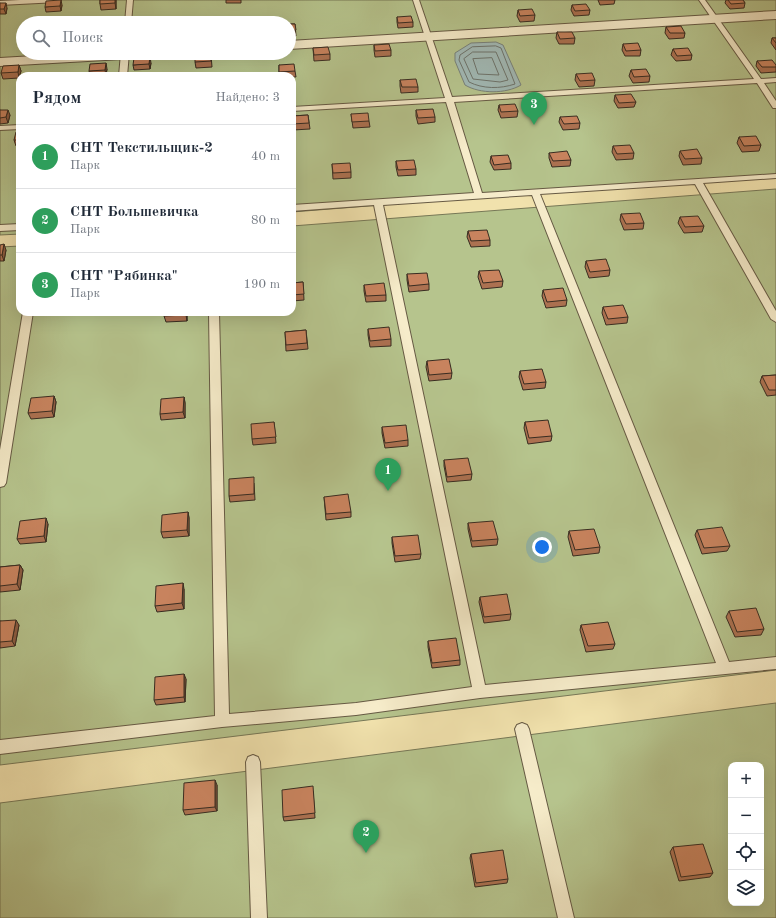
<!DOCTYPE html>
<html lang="ru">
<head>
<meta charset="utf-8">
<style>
  :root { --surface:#fff; --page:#f2f2f3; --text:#1f2937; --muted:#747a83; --line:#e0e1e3; --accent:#8f2418 }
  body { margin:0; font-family:"Old Standard TT",serif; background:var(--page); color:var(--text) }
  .controls { position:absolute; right:12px; bottom:12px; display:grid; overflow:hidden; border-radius:8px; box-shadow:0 4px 16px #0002 }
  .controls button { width:36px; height:36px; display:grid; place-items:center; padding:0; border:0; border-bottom:1px solid var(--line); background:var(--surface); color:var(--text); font:20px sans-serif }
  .you { position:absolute; left:542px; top:547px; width:14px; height:14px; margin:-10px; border:3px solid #fff; border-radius:50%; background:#1a73e8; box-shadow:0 0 0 6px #1a73e833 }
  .badge { display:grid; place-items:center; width:26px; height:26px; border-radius:50%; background:var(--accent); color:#fff; font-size:13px; font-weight:700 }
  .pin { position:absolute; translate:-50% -33px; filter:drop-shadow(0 1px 2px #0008) }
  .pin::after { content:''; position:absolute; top:21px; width:14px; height:12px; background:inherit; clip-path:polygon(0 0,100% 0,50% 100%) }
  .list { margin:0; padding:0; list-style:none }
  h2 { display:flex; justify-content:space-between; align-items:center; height:52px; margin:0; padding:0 16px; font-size:17px }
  h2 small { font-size:13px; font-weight:400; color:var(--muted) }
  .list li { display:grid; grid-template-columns:26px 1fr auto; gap:12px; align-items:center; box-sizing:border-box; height:64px; padding:0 16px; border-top:1px solid var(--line) }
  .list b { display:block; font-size:15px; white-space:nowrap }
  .list p { margin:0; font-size:13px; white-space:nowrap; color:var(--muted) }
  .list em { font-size:13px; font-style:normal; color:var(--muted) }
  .icon { flex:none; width:22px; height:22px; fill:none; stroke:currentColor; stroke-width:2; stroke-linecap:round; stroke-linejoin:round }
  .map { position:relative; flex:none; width:776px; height:918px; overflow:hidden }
  .search { position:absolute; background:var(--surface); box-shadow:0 4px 16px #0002; left:16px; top:16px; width:280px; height:44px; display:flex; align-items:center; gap:10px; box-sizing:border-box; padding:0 14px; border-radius:22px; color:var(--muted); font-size:15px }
  .panel { position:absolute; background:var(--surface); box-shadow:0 4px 16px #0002; left:16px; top:72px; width:280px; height:244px; border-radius:12px }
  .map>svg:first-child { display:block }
  .green { fill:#b6c48d; stroke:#777857; fill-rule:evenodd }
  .water { fill:#a1bab7; stroke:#77817b }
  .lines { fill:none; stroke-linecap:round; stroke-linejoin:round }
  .shore { stroke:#6c736c; stroke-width:1 }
  .service-casing { stroke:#665a44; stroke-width:2 }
  .minor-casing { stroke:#665a44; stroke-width:2 }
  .service { fill:#f6ecca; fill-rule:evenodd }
  .minor { fill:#f6ecca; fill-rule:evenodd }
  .wall { fill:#ac7151; stroke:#382c21 }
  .shaded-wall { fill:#8c5c42; stroke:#382c21 }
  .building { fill:#c8835e; stroke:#382c21 }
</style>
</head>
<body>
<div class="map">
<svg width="776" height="918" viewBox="0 0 776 918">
  <rect width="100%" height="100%" fill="#f1e2ad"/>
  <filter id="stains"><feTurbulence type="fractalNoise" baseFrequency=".005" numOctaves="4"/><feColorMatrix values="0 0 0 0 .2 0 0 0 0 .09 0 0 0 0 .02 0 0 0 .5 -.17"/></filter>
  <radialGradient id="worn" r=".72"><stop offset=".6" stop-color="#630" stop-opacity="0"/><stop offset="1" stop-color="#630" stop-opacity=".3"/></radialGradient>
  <path class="green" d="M0,0H776V174L292,212V76H20V234L0,235ZM23,23H289V53H23Z
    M776,189V670L0,765V247L20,246V312H292V226Z
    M776,703V918H0V803ZM731,765H761V903H731Z"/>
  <path class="water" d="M496,42L503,45L521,85C506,94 480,94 465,85L455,61V53L471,43Z"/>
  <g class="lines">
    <path class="shore" d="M496,46L501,48L515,84C500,89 483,89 469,82L459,60L460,55L472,47Z
      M473,52H496L508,80L500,82L473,79L464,59Z
      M492,58L499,75L478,74L473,59Z"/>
    <g class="service-casing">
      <path id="service" d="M20,0H61L58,2L0,5V1Z
        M127,0H133L131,23H125Z
        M413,0H419L452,97L754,79L699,0H705L761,79L776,78V82L764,83L776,101V108H773L757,83L454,102L482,193L776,174V178L703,183L776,311V322L771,319L695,184L540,194L729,662L776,657V669L480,698L356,715L222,727L0,754V740L215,716L209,312H219L229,714L356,703L472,687L374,205L292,211V205L474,193L446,102L292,111V107L445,98ZM532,195L716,663L485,685L383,205Z
        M121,53H129L127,76H119Z
        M20,125V129L0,130V126Z
        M20,224V230L0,231V225Z
        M23,312H33L6,483L4,486L0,487V450Z
        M522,723L527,725L529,729L574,918H558L515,729L517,725Z
        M253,755L258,757L260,762L267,918H251L246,762L248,757Z"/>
    </g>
    <g class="minor-casing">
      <path id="minor" d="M776,11V19L289,49V41Z
        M86,53H165L163,56L158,57L0,66V58Z"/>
    </g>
    <use href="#service" class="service"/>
    <use href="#minor" class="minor"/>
  </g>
  <path class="wall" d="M100,0H116V9L101,10L100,4Z
    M226,0H241V3H226Z
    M598,0H615L614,4L600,5Z
    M726,0H743L745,3L744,8L730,9L725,3Z
    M0,3L7,8L6,14H0Z
    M62,5L61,11L46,12L45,7Z
    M572,5L590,10L589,15L574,16L571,10Z
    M518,10L535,15L534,21L520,22L517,16Z
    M397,17L413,22V27L398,28L397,22Z
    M289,24H295L296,36H289Z
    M666,27L685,33L684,38L669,39L665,33Z
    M557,32L575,38L574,44H559L556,38Z
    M772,38H776V50L771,43Z
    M623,44L641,50L640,56H625L622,50Z
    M374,45L391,50V56L375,57L374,50Z
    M313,48L330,54V60L314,61Z
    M673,49L692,55L691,60L676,61L671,55Z
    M211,55L212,67L196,68L195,62Z
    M757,61L776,65V72L761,73L756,66Z
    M151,63L150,69L134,70L133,65Z
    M19,65L21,71L19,78L3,79L1,73Z
    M279,65L295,71L296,77H292V76H279Z
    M107,69L106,75L90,76L89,71Z
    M631,70L650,76L649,82L633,83L629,76Z
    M576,74L595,80L594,86L579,87L575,80Z
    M400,80L418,87V92L401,93L400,86Z
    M615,95L636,102L634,107L618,108L614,101Z
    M499,105L518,111L517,117L501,118L498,110Z
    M0,110L10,115L8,123L0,124Z
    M416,110L435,117V122L418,124L416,116Z
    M351,114L369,121L370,127L353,128Z
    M308,115L310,129L293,130L292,116Z
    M560,117L580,123L579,129L563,130L559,122Z
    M20,132V146H16L14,140Z
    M739,137L761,145L759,151L742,152L737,143Z
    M613,146L634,153L633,159L616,160L612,152Z
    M680,151L702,158L701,164L683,165L679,156Z
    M549,153L571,160L570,166L552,167L549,158Z
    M491,156L511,163V169L494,170L490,162Z
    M396,161L416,169V175L398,176L396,167Z
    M332,164L351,172V178L333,179Z
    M621,214L644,223L643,229L624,230L620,220Z
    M680,217L704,226L702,232L684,233L678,223Z
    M468,231L490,240V246L471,247L467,237Z
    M0,245L6,250L4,261H0Z
    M586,261L610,270L609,276L589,278L585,267Z
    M479,271L503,281L502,287L482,289L478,277Z
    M407,274L429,284V290L409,292L407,280Z
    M303,282L304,300L292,301V283Z
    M364,285L386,295V301L366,302L364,291Z
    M543,290L567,300L566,306L546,308L542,296Z
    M603,307L628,317L627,323L606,325L602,313Z
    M164,312H187V321L166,322L164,316Z
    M368,329L391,339V346L370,347L368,335Z
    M306,330L308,349L286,351L285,332Z
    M427,361L452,373L451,379L429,381L426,367Z
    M520,371L546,382L545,388L523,390L519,377Z
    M776,375V395L767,396L760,382L762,376Z
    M54,396L56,402L54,417L31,419L28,413Z
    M184,397L185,403V418L161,420L160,414Z
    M274,422L276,443L253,445L252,439Z
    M525,422L552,436L551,441L528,444L524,428Z
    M382,427L408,440V446L385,448L382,433Z
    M444,460L472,474L471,480L447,482L444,466Z
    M254,483L255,500L230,502L229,496Z
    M324,497L351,512V517L326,520Z
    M188,512L189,518V536L163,538L161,532Z
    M468,523L498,539L497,545L472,547L468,529Z
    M48,524L46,542L20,544L17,539Z
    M697,530L730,546L727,551L702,554L695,535Z
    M569,531L600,547L599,553L573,556L568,537Z
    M392,537L421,554L420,559L395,562L392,543Z
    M20,565L23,570L20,590L0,592V567Z
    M184,589V609L157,612L155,606Z
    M480,597L511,614L510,620L484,623L479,602Z
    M729,611L764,629L761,635L735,637L726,617Z
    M0,621L19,625L15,646L0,648Z
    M581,625L615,644L613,649L586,652L580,630Z
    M428,641L460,660V665L432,668L428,647Z
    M186,679L185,702L156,705L154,700Z
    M217,785V811L185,815L183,810Z
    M313,791L315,818L284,821L283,817Z
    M673,847L713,873L710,877L679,881L670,852Z
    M471,854L508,879L507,883L475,887L470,858Z"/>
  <path class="shaded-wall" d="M61,0L62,5L61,11L60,6Z
    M115,0H116V9L115,3Z
    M6,3L7,8L6,14L4,9Z
    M150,57L151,63L150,69L149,64Z
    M106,63L107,69L106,75L105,70Z
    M19,65L21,71L19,78L18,72Z
    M8,110L10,115L8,123L6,117Z
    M4,244L6,250L4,261L2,255Z
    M186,312H187V321L186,315Z
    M54,396L56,402L54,417L52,411Z
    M184,397L185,403V418L183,412Z
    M188,512L189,518V536L187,530Z
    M46,518L48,524L46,542L44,536Z
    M20,565L23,570L20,590L17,584Z
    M183,583L184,589V609L182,603Z
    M16,620L19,625L15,646L12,641Z
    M184,674L186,679L185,702L184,697Z
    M215,780L217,785V811L215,807Z"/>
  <path class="building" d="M61,0L60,6L45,7L46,1Z
    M100,0H115V3L100,4Z
    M728,0H743L745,3L731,4Z
    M0,3H6L4,9H0Z
    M586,4L590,10L575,11L572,5Z
    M532,9L535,15L520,16L518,10Z
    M411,16L413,22L398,23L397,17Z
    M289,24H295L296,30H289Z
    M681,26L685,33H670L666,27Z
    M557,32H572L575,38L560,39Z
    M772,38H776V43Z
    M638,43L641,50L626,51L623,44Z
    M389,44L391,50L375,51L374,45Z
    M328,47L330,54L314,55L313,48Z
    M688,48L692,55L677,56L673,49Z
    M211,55V61L195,62V56Z
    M150,57L149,64L133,65L134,58Z
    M772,60L776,65V67H762L757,61Z
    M106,63L105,70L89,71L90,64Z
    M294,64L295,71L279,72V65Z
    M19,65L18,72L1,73L3,66Z
    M646,69L650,76L634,77L631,70Z
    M592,73L595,80L580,81L576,74Z
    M416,79L418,87H402L400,80Z
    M631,94L636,102L619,103L615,95Z
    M515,104L518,111L501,112L499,105Z
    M433,109L435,117L418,118L416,110Z
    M0,110H8L6,117L0,118Z
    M368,113L369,121L352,122L351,114Z
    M308,115L309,123L292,124V116Z
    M577,116L580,123L564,124L560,117Z
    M16,132H20V140H14Z
    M756,136L761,145L744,146L739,137Z
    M630,145L634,153L617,154L613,146Z
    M697,149L702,158L685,159L680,151Z
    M567,151L571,160L553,161L549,153Z
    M508,155L511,163L494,165L491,156Z
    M414,160L416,169L398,170L396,161Z
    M350,163L351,172L333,173L332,164Z
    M640,213L644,223L626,224L621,214Z
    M698,216L704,226L685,227L680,217Z
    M487,230L490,240L471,241L468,231Z
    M4,244L2,255H0V245Z
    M606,259L610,270L590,272L586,261Z
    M499,270L503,281L483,283L479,271Z
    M427,273L429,284L409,286L407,274Z
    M303,282L304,294L292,295V283Z
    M384,283L386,295L366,296L364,285Z
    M563,288L567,300L547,302L543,290Z
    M623,305L628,317L608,319L603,307Z
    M164,312H186V315L164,316Z
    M389,327L391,339L370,341L368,329Z
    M306,330L307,343L286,345L285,332Z
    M449,359L452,373L429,375L427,361Z
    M542,369L546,382L524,384L520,371Z
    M776,375V390H769L762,376Z
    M54,396L52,411L28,413L31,398Z
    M184,397L183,412L160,414L161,399Z
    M548,420L552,436L529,438L525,422Z
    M274,422L276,437L252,439L251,424Z
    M406,425L408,440L385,443L382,427Z
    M468,458L472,474L447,477L444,460Z
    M254,477V494L229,496V479Z
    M348,494L351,512L326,514L324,497Z
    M188,512L187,530L161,532L162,515Z
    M46,518L44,536L17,539L20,521Z
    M493,521L498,539L472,541L468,523Z
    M722,527L730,546L704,548L697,530Z
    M594,529L600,547L575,550L569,531Z
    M418,535L421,554L395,556L392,537Z
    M20,565L17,584L0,586V567Z
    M183,583L182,603L155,606L156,586Z
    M507,594L511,614L484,617L480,597Z
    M756,608L764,629L737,632L729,611Z
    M16,620L12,641L0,642V621Z
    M608,622L615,644L588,646L581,625Z
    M456,638L460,660L432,663L428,641Z
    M184,674V697L154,700L155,677Z
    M215,780V807L183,810L184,783Z
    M313,786L315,813L283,817L282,790Z
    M703,844L713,873L681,877L673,847Z
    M503,850L508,879L476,883L471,854Z"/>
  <rect width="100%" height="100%" filter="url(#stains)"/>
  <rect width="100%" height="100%" fill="url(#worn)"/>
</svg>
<div class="controls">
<button>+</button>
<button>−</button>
<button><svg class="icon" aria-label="locate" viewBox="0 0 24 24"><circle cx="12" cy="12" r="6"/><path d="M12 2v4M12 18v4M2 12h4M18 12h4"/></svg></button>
<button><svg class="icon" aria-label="layers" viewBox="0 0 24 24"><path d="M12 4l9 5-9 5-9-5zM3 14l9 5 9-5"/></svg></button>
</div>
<div class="you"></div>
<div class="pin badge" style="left:388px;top:491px;background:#2e9e5b">1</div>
<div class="pin badge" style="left:366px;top:853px;background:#2e9e5b">2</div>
<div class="pin badge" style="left:534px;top:125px;background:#2e9e5b">3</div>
<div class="search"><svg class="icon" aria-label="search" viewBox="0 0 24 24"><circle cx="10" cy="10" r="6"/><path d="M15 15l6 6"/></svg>Поиск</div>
<section class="panel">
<h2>Рядом<small>Найдено: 3</small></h2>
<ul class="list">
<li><span class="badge" style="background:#2e9e5b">1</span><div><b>СНТ Текстильщик-2</b><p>Парк</p></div><em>40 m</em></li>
<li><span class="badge" style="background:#2e9e5b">2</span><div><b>СНТ Большевичка</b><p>Парк</p></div><em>80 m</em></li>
<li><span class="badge" style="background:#2e9e5b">3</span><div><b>СНТ &quot;Рябинка&quot;</b><p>Парк</p></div><em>190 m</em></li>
</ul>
</section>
</div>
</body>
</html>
